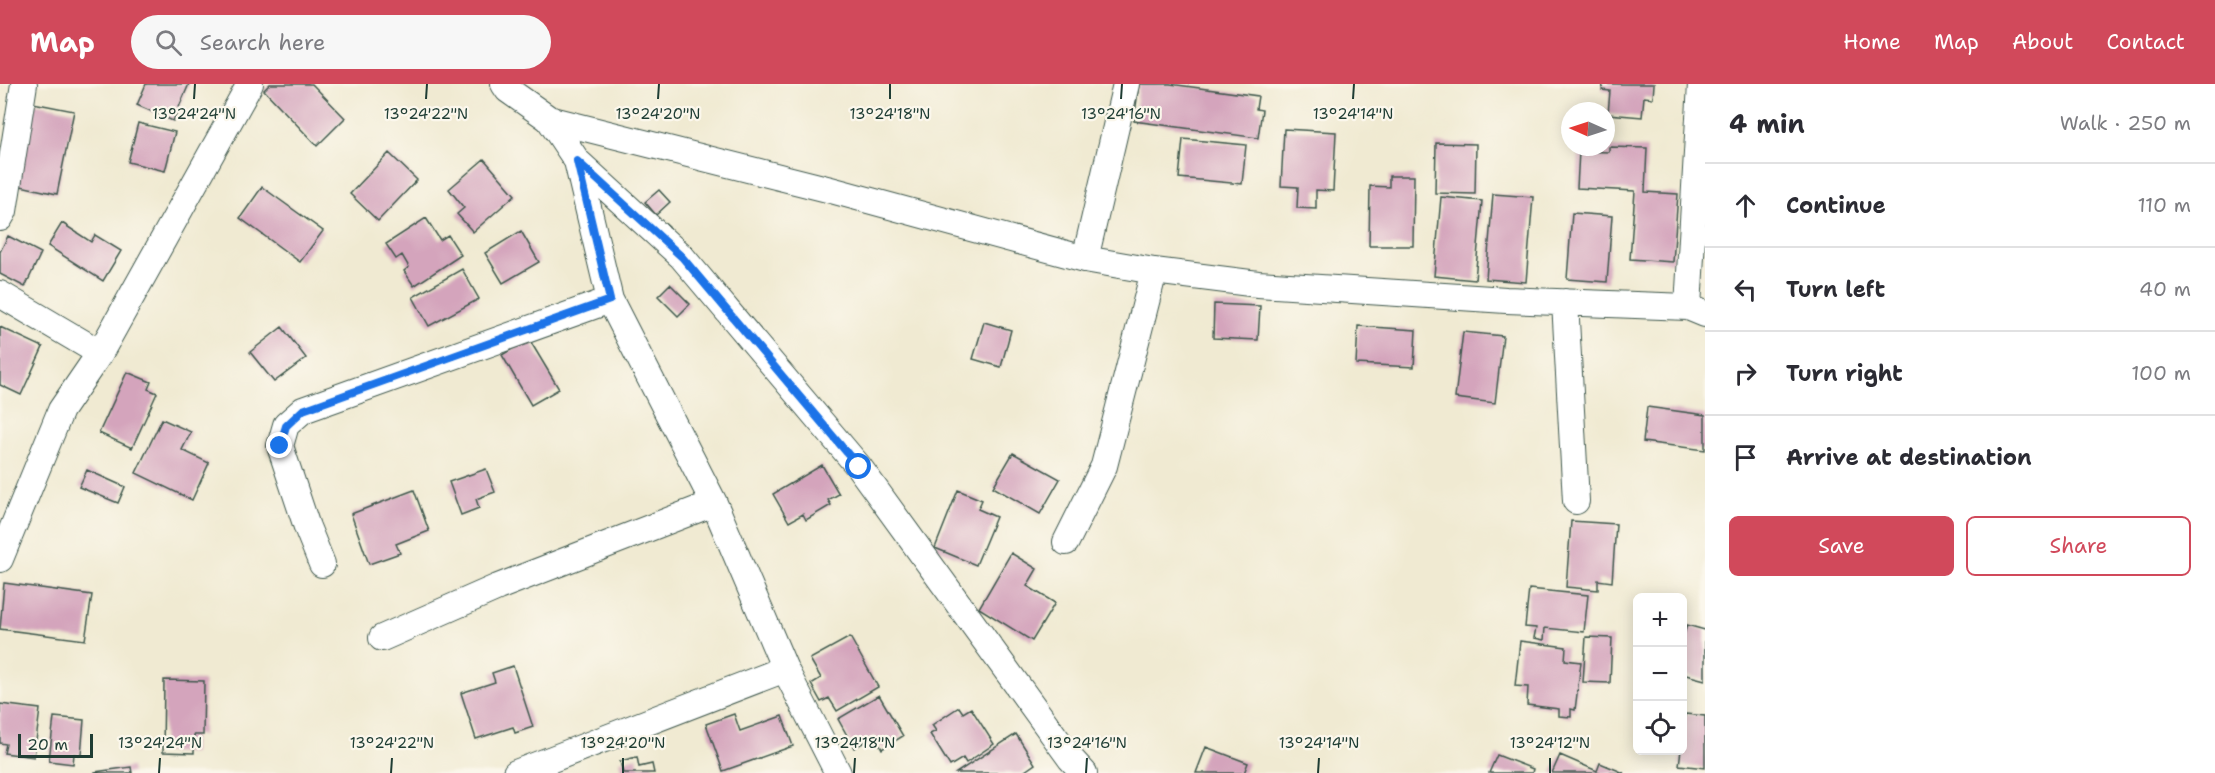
<!DOCTYPE html>
<html lang="en">
<head>
<meta charset="utf-8">
<style>
  :root { --surface:#fff; --page:#f7f7f7; --text:#2b2b33; --muted:#7c7c81; --line:#e1e1e2; --accent:#d1495b }
  body { margin:0; font-family:"Shantell Sans",sans-serif; background:var(--page); color:var(--text) }
  .controls { position:absolute; right:18px; bottom:18px; display:grid; overflow:hidden; border-radius:9px; box-shadow:0 3px 15px #0003 }
  .controls button { width:54px; height:54px; display:grid; place-items:center; padding:0; border:0; border-bottom:2px solid var(--line); background:var(--surface); color:var(--text); font:30px sans-serif }
  .compass { position:absolute; left:1561px; top:18px; width:54px; height:54px; border-radius:50%; background:var(--surface); box-shadow:0 3px 15px #0003; rotate:273deg }
  .scale { position:absolute; left:18px; bottom:15px; width:75px; box-sizing:border-box; padding-left:6px; border:3px solid #1f3d34; border-top:0; font-size:16px; line-height:21px; white-space:nowrap; color:#1f3d34; -webkit-text-stroke:4px #fbf7ec; paint-order:stroke }
  .stop { position:absolute; width:18px; height:18px; margin:-14px; border:4px solid #1a73e8; border-radius:50%; background:#fff }
  .stop.end { background:#1a73e8; border-color:#fff; box-shadow:0 2px 6px #0008 }
  .list { margin:0; padding:0; list-style:none }
  h2 { display:flex; justify-content:space-between; align-items:center; height:78px; margin:0; padding:0 24px; font-size:26px }
  h2 small { font-size:20px; font-weight:400; color:var(--muted) }
  .list li { display:grid; grid-template-columns:39px 1fr auto; gap:18px; align-items:center; box-sizing:border-box; height:84px; padding:0 24px; border-top:2px solid var(--line) }
  .list b { display:block; font-size:22px; white-space:nowrap }
  .list em { font-size:20px; font-style:normal; color:var(--muted) }
  .actions { display:flex; gap:12px; padding:18px 24px }
  .actions a { flex:1; padding:14px 0; border:2px solid var(--accent); border-radius:9px; text-align:center; font-size:21px; color:var(--accent) }
  .actions .main { background:var(--accent); color:#fff }
  .icon { flex:none; width:33px; height:33px; fill:none; stroke:currentColor; stroke-width:2; stroke-linecap:round; stroke-linejoin:round }
  .map { position:relative; flex:none; width:1705px; height:689px; overflow:hidden }
  header { display:flex; align-items:center; gap:36px; box-sizing:border-box; height:84px; padding:0 30px; background:var(--accent); color:#fff }
  header strong { font-size:28px }
  nav { display:flex; gap:33px; margin-inline-start:auto; font-size:21px }
  .search { width:420px; height:54px; background:var(--page); display:flex; align-items:center; gap:15px; box-sizing:border-box; padding:0 21px; border-radius:33px; color:var(--muted); font-size:22px }
  main { display:flex }
  aside { flex:1; background:var(--surface) }
  .map>svg:first-child { display:block }
  .building { fill:#d4a4bc }
  .lines { fill:none; stroke-linecap:round; stroke-linejoin:round }
  .minor-casing { stroke:#3e574c; stroke-width:28 }
  .minor { stroke:#fff; stroke-width:26 }
  .route { stroke:#1a73e8; stroke-width:8 }
  .ticks { fill:none; stroke:#1f3d34; stroke-width:2 }
  .ticks-label { font-size:15px; text-anchor:middle; fill:#1f3d34; stroke:#fbf7ec; stroke-width:4.5; stroke-linejoin:round; paint-order:stroke }
</style>
</head>
<body>
<header>
<strong>Map</strong>
<div class="search"><svg class="icon" aria-label="search" viewBox="0 0 24 24"><circle cx="10" cy="10" r="6"/><path d="M15 15l6 6"/></svg>Search here</div>
<nav><a>Home</a><a>Map</a><a>About</a><a>Contact</a></nav>
</header>
<main>
<div class="map">
<svg width="1705" height="689" viewBox="0 0 1705 689">
  <rect width="100%" height="100%" fill="#fbf7ec"/>
  <filter id="ink" filterUnits="userSpaceOnUse"><feTurbulence type="fractalNoise" baseFrequency=".0167" numOctaves="2"/><feDisplacementMap in="SourceGraphic" scale="12" xChannelSelector="R" yChannelSelector="G"/><feConvolveMatrix kernelMatrix="1 2 1 2 8 2 1 2 1" color-interpolation-filters="sRGB"/></filter>
  <filter id="wash" filterUnits="userSpaceOnUse"><feTurbulence type="fractalNoise" baseFrequency=".008" numOctaves="4" result="noise"/><feDisplacementMap in="SourceGraphic" scale="24" xChannelSelector="R" yChannelSelector="G"/><feGaussianBlur stdDeviation="1.35" result="paint"/><feColorMatrix in="noise" values="0 0 0 0 0 0 0 0 0 0 0 0 0 0 0 0 0 1.4 0 .05"/><feComposite in="paint" operator="in"/></filter>
  <g filter="url(#wash)">
    <rect width="100%" height="100%" fill="#f0ead2"/>
    <g id="blocks">
      <path class="building" d="M146,0H189L173,37L137,21Z
        M270,0H312L345,34L317,62L264,6Z
        M1139,0H1170L1258,12L1256,25L1262,26L1258,54L1134,37Z
        M1603,0H1654L1653,14L1644,13L1642,33L1608,30L1610,7L1602,6Z
        M33,19L74,27L57,110L16,101Z
        M138,39L175,48L165,87L128,78Z
        M1284,45L1336,48L1333,107L1316,106V125L1297,124L1298,103L1281,102Z
        M1183,55L1246,61L1242,100L1179,94Z
        M1436,59L1476,60L1475,110L1435,109Z
        M1609,63L1647,64L1645,108L1678,110L1673,178L1630,175L1635,107L1577,104L1579,67L1609,68Z
        M389,69L417,96L378,137L350,110Z
        M484,75L515,111L473,148L457,130L464,124L449,105Z
        M1389,92H1414L1413,162H1369L1370,102L1389,103Z
        M262,103L323,147L300,178L240,134Z
        M659,106L670,118L656,131L645,118Z
        M1493,110L1533,113L1526,198L1486,195Z
        M1441,113L1482,117L1475,196L1434,192Z
        M1572,129L1612,132L1607,198L1567,195Z
        M426,134L440,156L448,151L461,171L414,202L404,187L409,183L402,171L396,175L386,160Z
        M62,139L91,158L95,151L121,167L103,197L48,162Z
        M521,147L539,178L503,199L485,169Z
        M8,152L41,169L25,203L0,190V168Z
        M462,185L479,215L429,242L413,213Z
        M670,200L690,220L678,232L658,212Z
        M1214,220L1260,222L1258,256L1213,254Z
        M984,238L1011,246L1001,283L973,275Z
        M1358,242L1416,246L1414,283L1356,280Z
        M0,243L43,263L21,311L0,301Z
        M282,243L306,274L274,298L250,268Z
        M1463,248L1503,252L1495,319L1455,314Z
        M529,255L559,305L531,321L502,271Z
        M127,288L151,298L148,305L157,309L132,364L99,349Z
        M1647,323L1705,331V366L1643,358Z
        M162,335L191,348L182,366L209,379L192,416L136,389Z
        M1013,369L1060,395L1040,430L993,403Z
        M822,381L839,410L828,416L831,421L806,436L803,430L789,438L773,410Z
        M486,385L495,408L476,415L479,424L461,431L449,398Z
        M87,386L125,403L118,419L79,403Z
        M414,406L429,447L396,460L400,469L369,480L351,430Z
        M958,406L982,416L978,425L996,433L976,481L935,464Z
        M1571,437L1616,440L1612,498L1598,496V506L1566,503Z
        M1011,469L1037,485L1027,502L1055,519L1032,557L979,524Z
        M4,499L92,511L85,556L0,545Z
        M1529,505L1588,511L1584,548L1545,544L1544,556L1534,554L1536,544L1525,543Z
        M1687,541L1705,546V596L1682,590V557Z
        M850,553L878,603L837,627L829,614L821,618L811,600L821,594L810,575Z
        M1586,553L1612,554L1610,599L1583,598Z
        M1520,557L1566,563L1565,576L1581,578L1575,626L1571,625V633L1559,632V625L1527,621L1528,603L1515,602Z
        M513,582L533,643L515,649L513,643L476,655L461,609L495,598L492,589Z
        M164,596L204,597L203,651H194V669L163,668Z
        M879,611L903,652L882,665L875,652L854,664L838,635Z
        M0,620L40,625L34,673L4,669L6,660L0,659Z
        M959,623L963,629L971,624L994,660L966,679L963,674L950,682L930,650L936,647L932,641Z
        M734,630L740,647L782,632L793,662L723,687L706,640Z
        M1685,630L1705,632V684L1679,681L1681,666H1682Z
        M54,633L84,636L81,671L74,670L73,680L49,677Z
        M1016,650L1035,680L1022,689H956Z
        M1206,663L1248,679L1244,689H1196Z
        M1497,671L1533,685L1532,689H1489Z
        M1560,671L1597,687L1600,679L1624,689H1552Z
        M637,673L639,683L652,680L654,689H623L620,677Z
        M131,683L132,689H95V688Z"/>
    </g>
  </g>
  <g filter="url(#ink)">
    <use href="#blocks" fill-opacity="0" stroke="#3e574c" stroke-width="1.5"/>
    <g class="lines">
      <g class="minor-casing">
        <path id="minor" d="M504,0L508,6L549,35L577,77L610,216L714,419L785,585L838,689
          M549,35L831,106L1085,175L1154,187L1258,200L1506,216L1688,223L1705,230
          M577,77L682,173L859,383L1071,675L1084,689
          M0,134L4,127L24,0
          M1085,175L1126,0
          M0,210L100,269
          M1565,218L1576,417
          M1688,223L1701,0
          M1066,458L1104,382L1154,187
          M0,475L61,326L100,269L250,0
          M322,480L307,443L280,362L286,341L303,326L610,216
          M382,554L498,503L714,419
          M516,689L785,585"/>
      </g>
      <use href="#minor" class="minor"/>
    </g>
  </g>
  <g class="lines" filter="url(#ink)">
    <path class="route" d="M280,362L286,342L303,326L610,216L577,77L682,173L859,383"/>
  </g>
  <path class="ticks" d="M194,15L195,0M426,15L427,0M658,15L659,0M890,15V0M1121,15L1122,0M1353,15L1354,0M159,689L160,674M391,689L392,674M623,689V674M854,689L855,674M1086,689L1087,674M1318,689L1319,674M1550,689V674"/>
  <g class="ticks-label">
    <text x="194" y="35">13°24'24"N</text>
    <text x="426" y="35">13°24'22"N</text>
    <text x="658" y="35">13°24'20"N</text>
    <text x="890" y="35">13°24'18"N</text>
    <text x="1121" y="35">13°24'16"N</text>
    <text x="1353" y="35">13°24'14"N</text>
    <text x="160" y="664">13°24'24"N</text>
    <text x="392" y="664">13°24'22"N</text>
    <text x="623" y="664">13°24'20"N</text>
    <text x="855" y="664">13°24'18"N</text>
    <text x="1087" y="664">13°24'16"N</text>
    <text x="1319" y="664">13°24'14"N</text>
    <text x="1550" y="664">13°24'12"N</text>
  </g>
</svg>
<div class="controls">
<button>+</button>
<button>−</button>
<button><svg class="icon" aria-label="locate" viewBox="0 0 24 24"><circle cx="12" cy="12" r="6"/><path d="M12 2v4M12 18v4M2 12h4M18 12h4"/></svg></button>
</div>
<svg class="compass" viewBox="-18 -18 36 36"><path d="M0-13l5 13h-10z" fill="#e53935"/><path d="M0 13l5-13h-10z" fill="#7c7c81"/></svg>
<div class="scale">20 m</div>
<div class="stop" style="left:859px;top:383px"></div>
<div class="stop end" style="left:280px;top:362px"></div>
</div>
<aside>
<h2>4 min<small>Walk · 250 m</small></h2>
<ul class="list">
<li><svg class="icon" aria-label="ahead" viewBox="0 0 24 24"><path d="M12 20V5M6 11l6-6 6 6"/></svg><div><b>Continue</b></div><em>110 m</em></li>
<li><svg class="icon" aria-label="left" viewBox="0 0 24 24"><path d="M17 20v-9H6M10 6l-5 5 5 5"/></svg><div><b>Turn left</b></div><em>40 m</em></li>
<li><svg class="icon" aria-label="right" viewBox="0 0 24 24"><path d="M7 20v-9h11M14 6l5 5-5 5"/></svg><div><b>Turn right</b></div><em>100 m</em></li>
<li><svg class="icon" aria-label="arrive" viewBox="0 0 24 24"><path d="M6 21V4h12l-3 4 3 4H6"/></svg><div><b>Arrive at destination</b></div></li>
</ul>
<div class="actions"><a class="main">Save</a><a>Share</a></div>
</aside>
</main>
</body>
</html>
